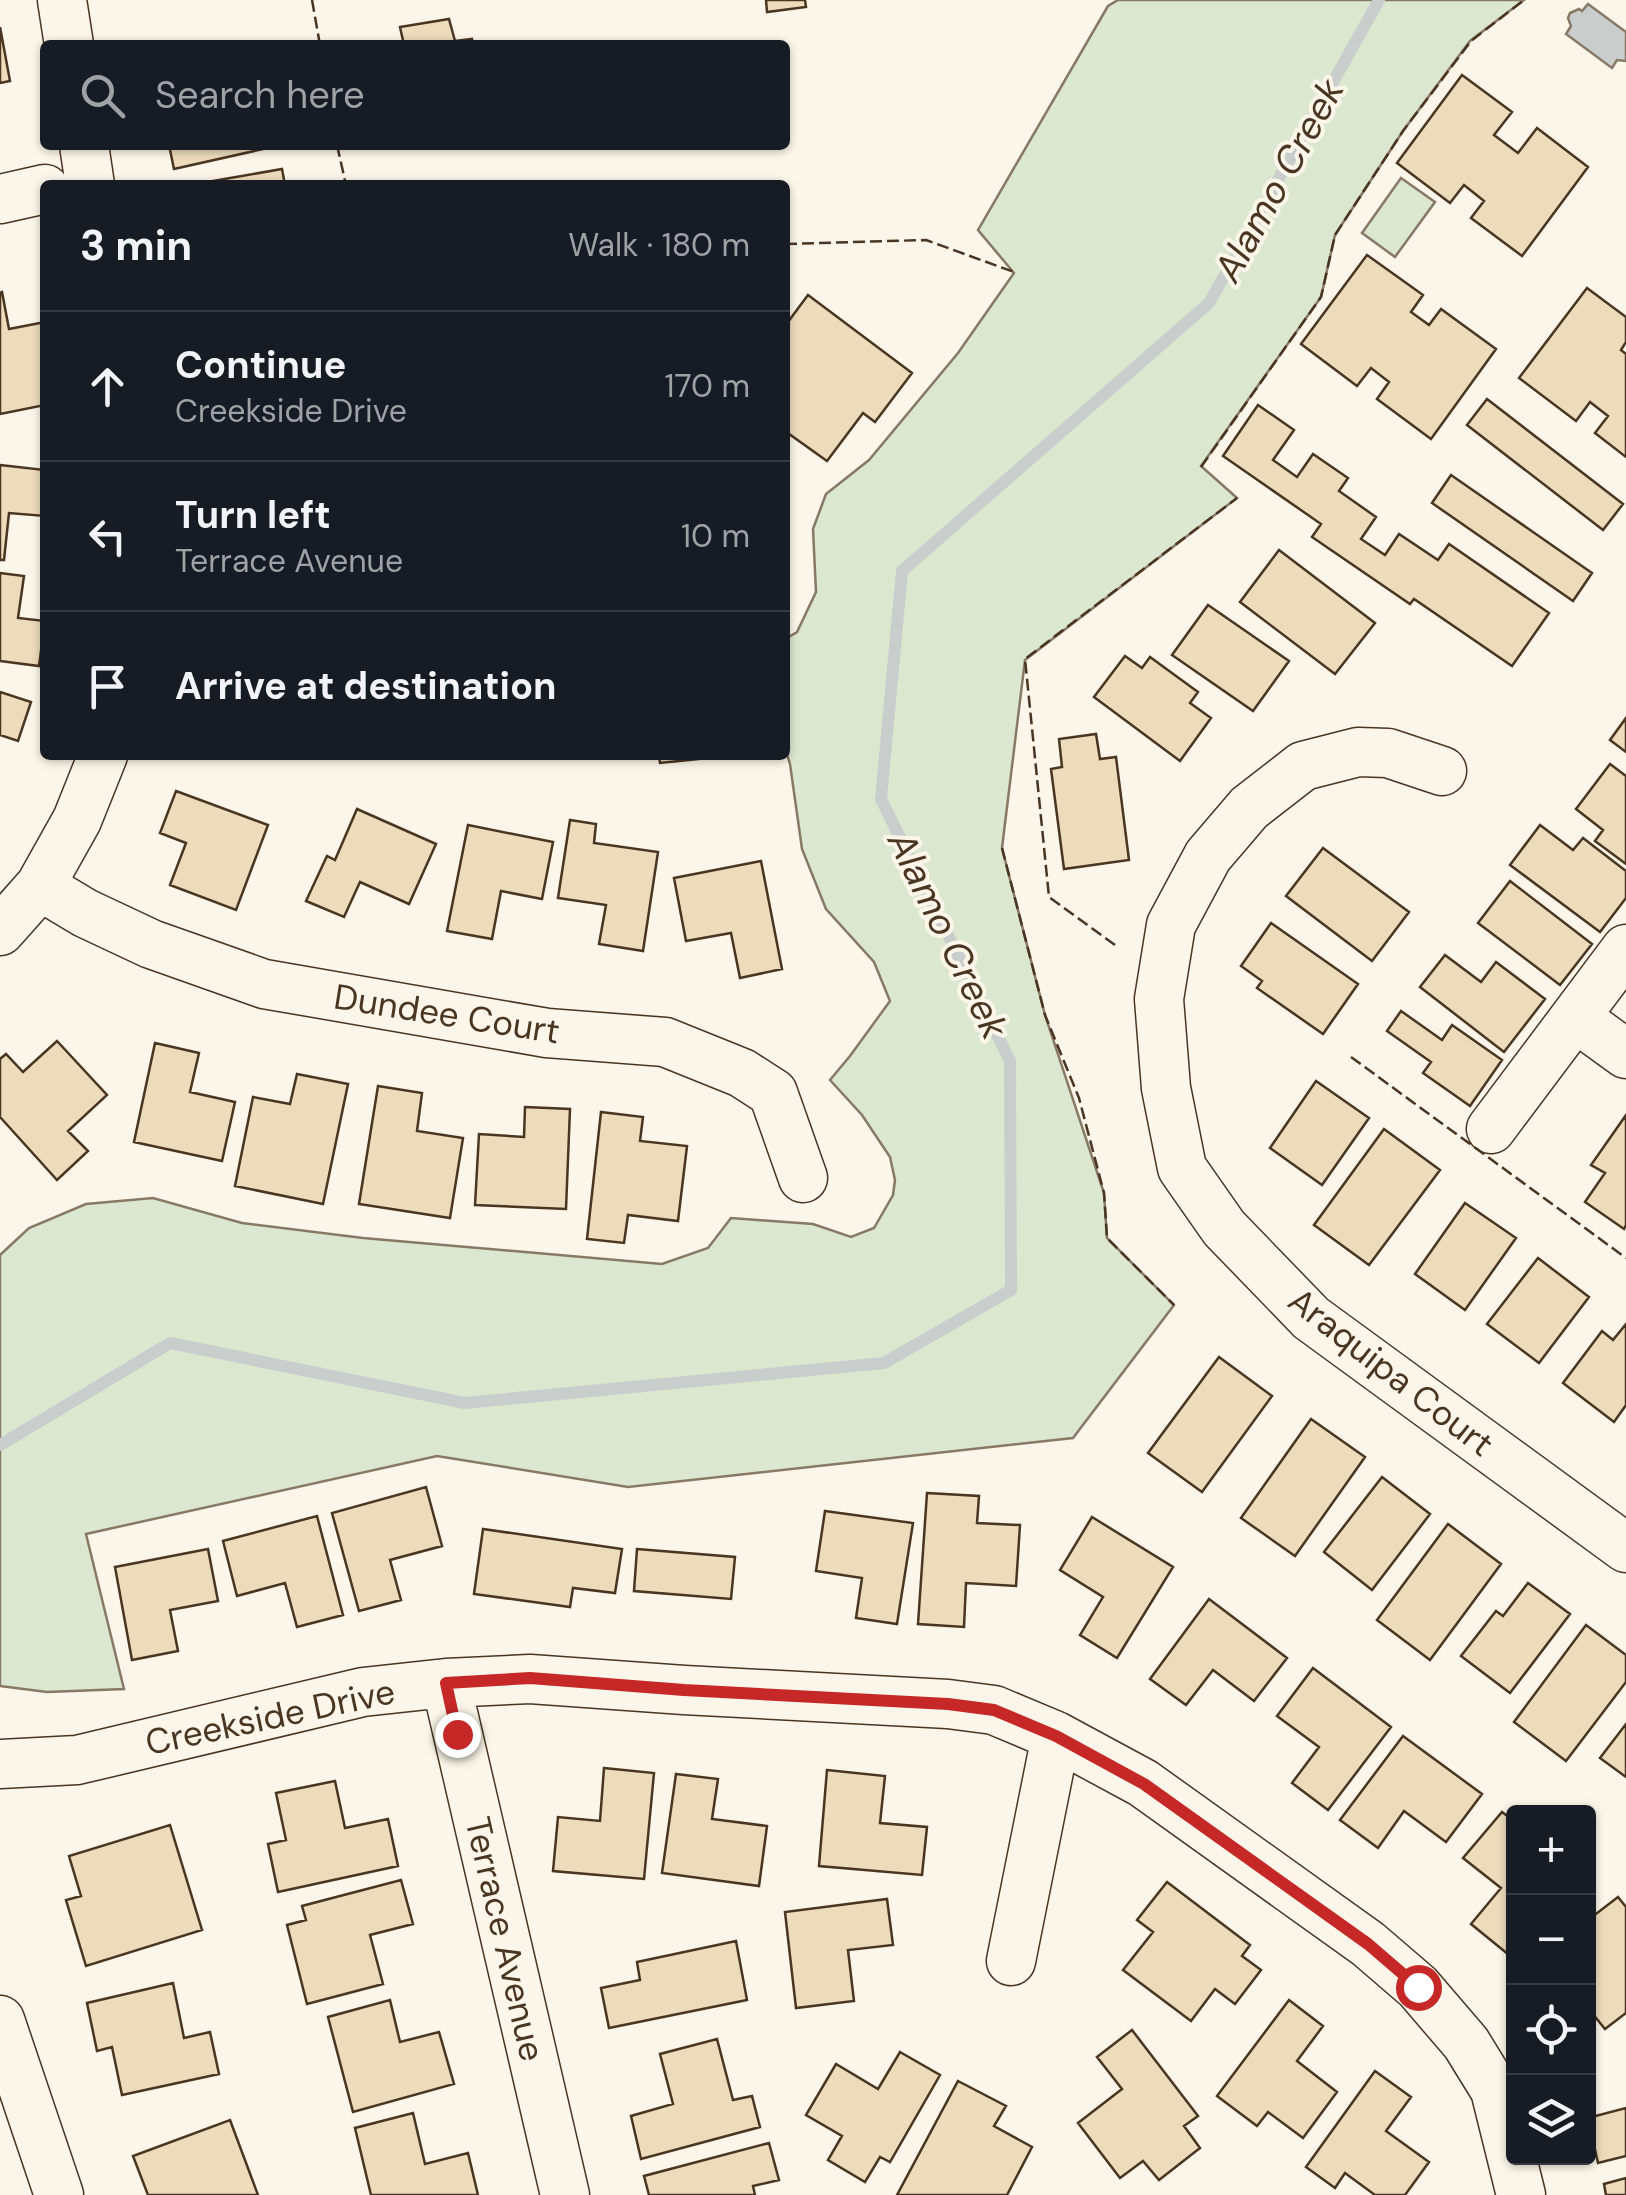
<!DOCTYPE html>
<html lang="en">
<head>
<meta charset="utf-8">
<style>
  :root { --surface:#171b24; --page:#20242c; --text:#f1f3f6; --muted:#9ea1a6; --line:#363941 }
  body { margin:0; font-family:"DM Sans",sans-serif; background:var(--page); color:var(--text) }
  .controls { position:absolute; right:30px; bottom:30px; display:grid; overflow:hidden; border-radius:10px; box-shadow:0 2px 8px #0004 }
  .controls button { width:90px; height:90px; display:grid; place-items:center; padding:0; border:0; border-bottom:2px solid var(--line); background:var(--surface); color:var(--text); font:50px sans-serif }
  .stop { position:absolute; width:30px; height:30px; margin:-22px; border:8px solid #c62828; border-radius:50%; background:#fff }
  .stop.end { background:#c62828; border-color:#fff; box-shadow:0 2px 10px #0008 }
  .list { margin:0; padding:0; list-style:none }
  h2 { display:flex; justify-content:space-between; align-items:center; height:130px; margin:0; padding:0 40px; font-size:42px }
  h2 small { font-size:32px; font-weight:400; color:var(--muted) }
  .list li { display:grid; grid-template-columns:65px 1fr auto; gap:30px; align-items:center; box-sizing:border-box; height:150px; padding:0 40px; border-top:2px solid var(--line) }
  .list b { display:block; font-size:38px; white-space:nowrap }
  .list p { margin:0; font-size:32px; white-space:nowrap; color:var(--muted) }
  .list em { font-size:32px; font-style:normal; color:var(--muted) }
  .icon { flex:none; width:55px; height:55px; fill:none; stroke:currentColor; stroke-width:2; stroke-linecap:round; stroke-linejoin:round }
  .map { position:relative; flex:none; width:1626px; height:2195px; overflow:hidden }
  .search { position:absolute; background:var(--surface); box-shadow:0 2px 8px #0004; left:40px; top:40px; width:750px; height:110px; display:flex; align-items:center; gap:25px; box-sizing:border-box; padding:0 35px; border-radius:10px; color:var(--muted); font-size:38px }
  .panel { position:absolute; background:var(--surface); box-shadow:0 2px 8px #0004; left:40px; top:180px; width:750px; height:580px; border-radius:10px }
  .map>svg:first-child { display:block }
  .green { fill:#dce7d0; stroke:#887966; stroke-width:2.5 }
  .water { fill:#c9cecd; stroke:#887966; stroke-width:2.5 }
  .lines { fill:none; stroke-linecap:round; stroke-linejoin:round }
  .stream { stroke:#c9cecd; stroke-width:12 }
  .building { fill:#ecdcbc; stroke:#4a3520; stroke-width:2.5 }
  .minor-casing { stroke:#4a3520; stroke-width:51 }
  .minor { stroke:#fbf6e9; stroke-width:48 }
  .fence { stroke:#4a3520; stroke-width:2.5; stroke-dasharray:12 5; stroke-linecap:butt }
  .route { stroke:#c62828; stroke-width:12 }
  .labels { text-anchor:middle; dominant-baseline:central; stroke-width:8; stroke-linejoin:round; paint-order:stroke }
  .street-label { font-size:35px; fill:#4a3520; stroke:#fbf6e9 }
  .water-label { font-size:38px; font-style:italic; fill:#4a3520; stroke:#fbf6e9 }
</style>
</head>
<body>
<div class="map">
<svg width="1626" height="2195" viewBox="0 0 1626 2195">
  <rect width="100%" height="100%" fill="#fbf6e9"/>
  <path class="green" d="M1118,0H1524L1470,41L1403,131L1335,235L1321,297L1201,466L1237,498L1025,660L1002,848L1045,1015L1104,1193L1107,1238L1174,1305L1073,1438L628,1487L437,1456L86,1534L124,1689L47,1692L0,1686V1255L29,1228L86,1204L153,1198L242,1223L363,1238L662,1264L708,1248L731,1218L813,1224L851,1237L874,1228L893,1195L895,1180L890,1157L862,1115L830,1080L850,1056L890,1001L874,962L826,909L802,849L790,764L785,748V639L797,632L816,592L813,529L826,494L869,460L958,353L1014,273L978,230L1108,6Z
    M1401,178L1435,202L1395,257L1362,233Z"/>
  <path class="water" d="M1588,4L1626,32V61L1617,60L1612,68L1566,34L1571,26L1568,18L1570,13L1579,9L1582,11Z"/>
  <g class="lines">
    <path class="stream" d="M0,1445L170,1343L465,1403L884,1363L1011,1290L1010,1061L881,799L902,571L1209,303L1379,0"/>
  </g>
  <path class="building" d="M766,0H805L806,7L767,12Z
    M449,19L455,41L472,39L473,45H404L400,27Z
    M0,27L10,81L0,83Z
    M1462,75L1512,112L1494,135L1518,153L1537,128L1588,167L1522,256L1471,218L1484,201L1464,185L1450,203L1397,163Z
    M169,145H281L174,169Z
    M282,169L285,185H190Z
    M1367,255L1423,295L1411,312L1429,325L1441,309L1496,349L1431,439L1377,399L1389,382L1371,368L1357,386L1301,344Z
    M1587,288L1626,317V342L1621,350L1626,354V457L1595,433L1608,416L1590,402L1576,421L1519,378Z
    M2,292L9,329L45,322V405L0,414V293Z
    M808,295L912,373L875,422L863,413L827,461L785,431V326Z
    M1487,399L1623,504L1603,530L1467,425Z
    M1258,405L1294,430L1273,460L1297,477L1313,454L1348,478L1339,491L1376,517L1361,539L1385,555L1399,534L1438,560L1449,544L1549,613L1512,666L1414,599L1410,604L1312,537L1321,524L1223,456Z
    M0,465L45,470V516L9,513L4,560H0Z
    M1451,475L1592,573L1573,601L1432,503Z
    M1279,550L1375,623L1335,674L1240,602Z
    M0,573L24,576L18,618L45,621L39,666L0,661Z
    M1208,605L1289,661L1253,711L1172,655Z
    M1125,656L1142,668L1150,657L1198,692L1190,703L1211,718L1180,761L1094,697Z
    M0,692L31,702L18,741L0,735Z
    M1626,718V752L1610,740Z
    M1096,734L1100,759L1116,757L1129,860L1064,869L1051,769L1062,767L1059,739Z
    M659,755H737L660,763Z
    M1610,764L1626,776V864L1595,841L1603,830L1576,809Z
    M176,791L268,825L236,910L170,885L186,843L160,833Z
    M357,809L436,844L409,904L360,882L344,917L306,901L327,856L335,860Z
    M570,820L596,824L594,843L658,852L643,951L599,944L606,905L558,898Z
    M468,825L553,842L542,899L501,891L492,939L447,931Z
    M1540,825L1573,850L1583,838L1626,871V898L1600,932L1510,865Z
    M1323,848L1409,912L1372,961L1286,896Z
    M761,861L782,969L740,978L731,933L686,941L674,878Z
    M1510,881L1592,944L1560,985L1478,923Z
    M1271,923L1358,984L1323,1034L1257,988L1262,981L1241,966Z
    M1445,955L1481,982L1496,962L1545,999L1504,1052L1420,987Z
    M1401,1011L1442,1040L1452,1025L1502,1060L1470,1106L1423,1073L1431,1062L1387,1031Z
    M57,1041L107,1095L68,1131L88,1151L57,1180L0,1117V1059L6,1054L23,1072Z
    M155,1043L199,1053L190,1092L235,1102L222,1161L134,1142Z
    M297,1074L348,1084L323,1204L235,1186L253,1097L290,1104Z
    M1316,1081L1369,1118L1322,1185L1270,1148Z
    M378,1086L422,1093L417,1131L463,1138L450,1218L359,1204Z
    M525,1107L570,1109L566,1209L475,1205L479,1134L524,1137Z
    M601,1112L643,1117L640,1141L687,1146L678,1221L628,1215L624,1243L587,1239Z
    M1626,1115V1225L1624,1229L1585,1202L1605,1173L1591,1165Z
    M1384,1129L1440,1170L1369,1265L1314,1225Z
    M1465,1203L1516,1238L1465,1310L1415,1274Z
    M1538,1258L1589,1297L1539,1363L1487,1324Z
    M1626,1324V1405L1614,1422L1563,1383L1602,1331L1613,1340Z
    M1219,1357L1272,1396L1202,1492L1148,1453Z
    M1311,1419L1365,1457L1295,1556L1241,1518Z
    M1382,1477L1430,1514L1372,1590L1324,1552Z
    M426,1487L442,1546L390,1560L401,1600L359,1611L332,1513Z
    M927,1493L979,1496L977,1523L1020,1525L1016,1586L966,1583L964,1627L918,1624Z
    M825,1511L913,1523L897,1624L856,1618L862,1578L816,1571Z
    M317,1516L343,1615L297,1627L285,1583L237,1596L223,1541Z
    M1092,1517L1173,1567L1117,1658L1080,1635L1103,1597L1060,1570Z
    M1448,1524L1501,1564L1430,1660L1377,1620Z
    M483,1529L622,1549L615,1593L573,1588L570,1607L474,1594Z
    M208,1549L218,1601L170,1610L178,1651L132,1660L115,1567Z
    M637,1549L735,1557L731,1599L634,1591Z
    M1528,1583L1570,1614L1510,1693L1461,1656L1496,1611L1503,1616Z
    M1209,1599L1287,1658L1254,1701L1213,1670L1186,1705L1150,1679Z
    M1586,1625L1626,1655V1682L1566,1761L1514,1722Z
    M1313,1668L1391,1727L1328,1810L1292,1783L1319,1747L1277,1716Z
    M1626,1724V1777L1600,1758Z
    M1403,1736L1482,1794L1446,1842L1404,1811L1378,1848L1340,1820Z
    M604,1768L654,1773L644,1879L553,1871L558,1817L600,1821Z
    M827,1770L885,1776L880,1823L927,1827L922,1875L819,1866Z
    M676,1774L718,1779L712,1819L767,1826L759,1886L662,1873Z
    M335,1781L345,1828L388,1819L398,1866L278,1892L268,1844L286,1840L276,1793Z
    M1502,1812L1514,1821V1949L1509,1955L1471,1924L1501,1888L1463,1858Z
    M170,1825L202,1930L86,1966L66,1900L81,1896L69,1856Z
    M401,1880L413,1924L370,1935L383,1984L307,2004L287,1925L306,1920L302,1906Z
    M1167,1882L1250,1945L1242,1956L1261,1970L1235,2004L1215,1989L1191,2021L1123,1970L1153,1932L1137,1920Z
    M1618,1897L1626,1907V2013L1605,2029L1588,2008V1920Z
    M887,1899L893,1945L848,1950L854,2001L796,2008L785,1912Z
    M736,1941L747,2000L609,2028L601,1988L640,1980L637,1962Z
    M173,1983L184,2038L210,2032L219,2074L122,2095L112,2047L97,2051L87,2003Z
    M390,2000L400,2042L439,2032L454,2084L353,2112L328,2017Z
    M1289,2000L1323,2026L1297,2061L1337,2092L1303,2138L1268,2112L1257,2126L1217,2096Z
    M1132,2030L1198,2116L1184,2126L1200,2148L1159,2180L1143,2161L1120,2178L1078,2123L1122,2089L1097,2057Z
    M717,2039L733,2100L752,2096L760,2127L641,2159L631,2116L673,2104L660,2054Z
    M900,2052L940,2075L890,2162L880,2157L865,2182L828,2160L842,2136L806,2115L836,2064L878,2089Z
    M1375,2071L1411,2097L1386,2131L1429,2162L1405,2195H1375L1345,2173L1335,2188L1306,2167Z
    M958,2081L1006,2106L994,2126L1032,2147L1007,2195H897Z
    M1626,2108V2156L1598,2163L1588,2118Z
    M413,2113L425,2164L468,2153L478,2195H371L355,2128Z
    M230,2120L258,2195H148L133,2156Z
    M769,2143L779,2180L753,2186L755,2195H649L644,2176Z
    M1626,2178V2195H1606L1604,2184Z"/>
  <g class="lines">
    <g class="minor-casing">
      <path id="minor" d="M62,0L69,45
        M84,145L90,185
        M0,199L45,189
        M1442,771L1388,753L1358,752L1303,766L1249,808L1208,856L1171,925L1159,999L1166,1088L1182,1168L1224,1228L1311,1318L1626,1548
        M40,886L85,913L151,944L264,984L547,1033L665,1042L742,1073L773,1093L803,1178
        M0,931L40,886L77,820L103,755
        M1575,1017L1626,1054
        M1491,1129L1626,949
        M446,1683L565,2195
        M0,1764L77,1760L363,1692L446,1683L530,1679L684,1690L948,1704L994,1710L1056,1736L1143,1783L1368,1944L1418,1987L1466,2043L1495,2090L1521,2195
        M1011,1961L1056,1736
        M0,2020L59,2195"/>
    </g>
    <use href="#minor" class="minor"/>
    <path class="fence" d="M312,0L320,45
      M337,145L346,185
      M785,244L926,240L1014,272
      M1201,467L1321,297L1335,235L1403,131L1471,41L1524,0
      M1002,848L1045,1015L1079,1098L1104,1193L1107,1238L1174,1305
      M1115,945L1049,897L1025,659L1237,498
      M1351,1057L1626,1258"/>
  </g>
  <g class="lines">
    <path class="route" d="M457,1734L446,1683L530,1678L684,1690L948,1704L994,1710L1056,1736L1144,1784L1368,1944L1418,1987"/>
  </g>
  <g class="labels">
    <g class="street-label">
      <text transform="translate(447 1014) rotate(9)">Dundee Court</text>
      <text transform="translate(1391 1372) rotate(38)">Araquipa Court</text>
      <text transform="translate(270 1717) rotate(-12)">Creekside Drive</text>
      <text transform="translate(505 1939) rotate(77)">Terrace Avenue</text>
    </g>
    <g class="water-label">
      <text transform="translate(1279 180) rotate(-61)">Alamo Creek</text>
      <text transform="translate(948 935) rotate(64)">Alamo Creek</text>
    </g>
  </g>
</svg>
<div class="controls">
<button>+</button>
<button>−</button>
<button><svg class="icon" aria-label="locate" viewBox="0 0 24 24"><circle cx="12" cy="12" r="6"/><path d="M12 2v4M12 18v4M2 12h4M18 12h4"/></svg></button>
<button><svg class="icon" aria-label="layers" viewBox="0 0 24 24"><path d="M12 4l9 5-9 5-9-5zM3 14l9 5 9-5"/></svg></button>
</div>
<div class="stop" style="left:1418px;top:1987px"></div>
<div class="stop end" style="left:457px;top:1734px"></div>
<div class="search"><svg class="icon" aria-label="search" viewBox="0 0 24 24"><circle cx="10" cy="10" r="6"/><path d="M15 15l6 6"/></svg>Search here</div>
<section class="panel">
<h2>3 min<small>Walk · 180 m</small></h2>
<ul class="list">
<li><svg class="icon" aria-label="ahead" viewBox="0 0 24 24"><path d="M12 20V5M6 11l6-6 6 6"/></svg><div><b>Continue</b><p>Creekside Drive</p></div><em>170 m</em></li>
<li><svg class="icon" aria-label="left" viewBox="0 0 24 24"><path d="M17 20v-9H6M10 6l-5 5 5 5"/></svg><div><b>Turn left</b><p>Terrace Avenue</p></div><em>10 m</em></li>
<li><svg class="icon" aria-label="arrive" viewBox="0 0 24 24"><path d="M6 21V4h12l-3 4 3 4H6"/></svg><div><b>Arrive at destination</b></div></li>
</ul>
</section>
</div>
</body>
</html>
